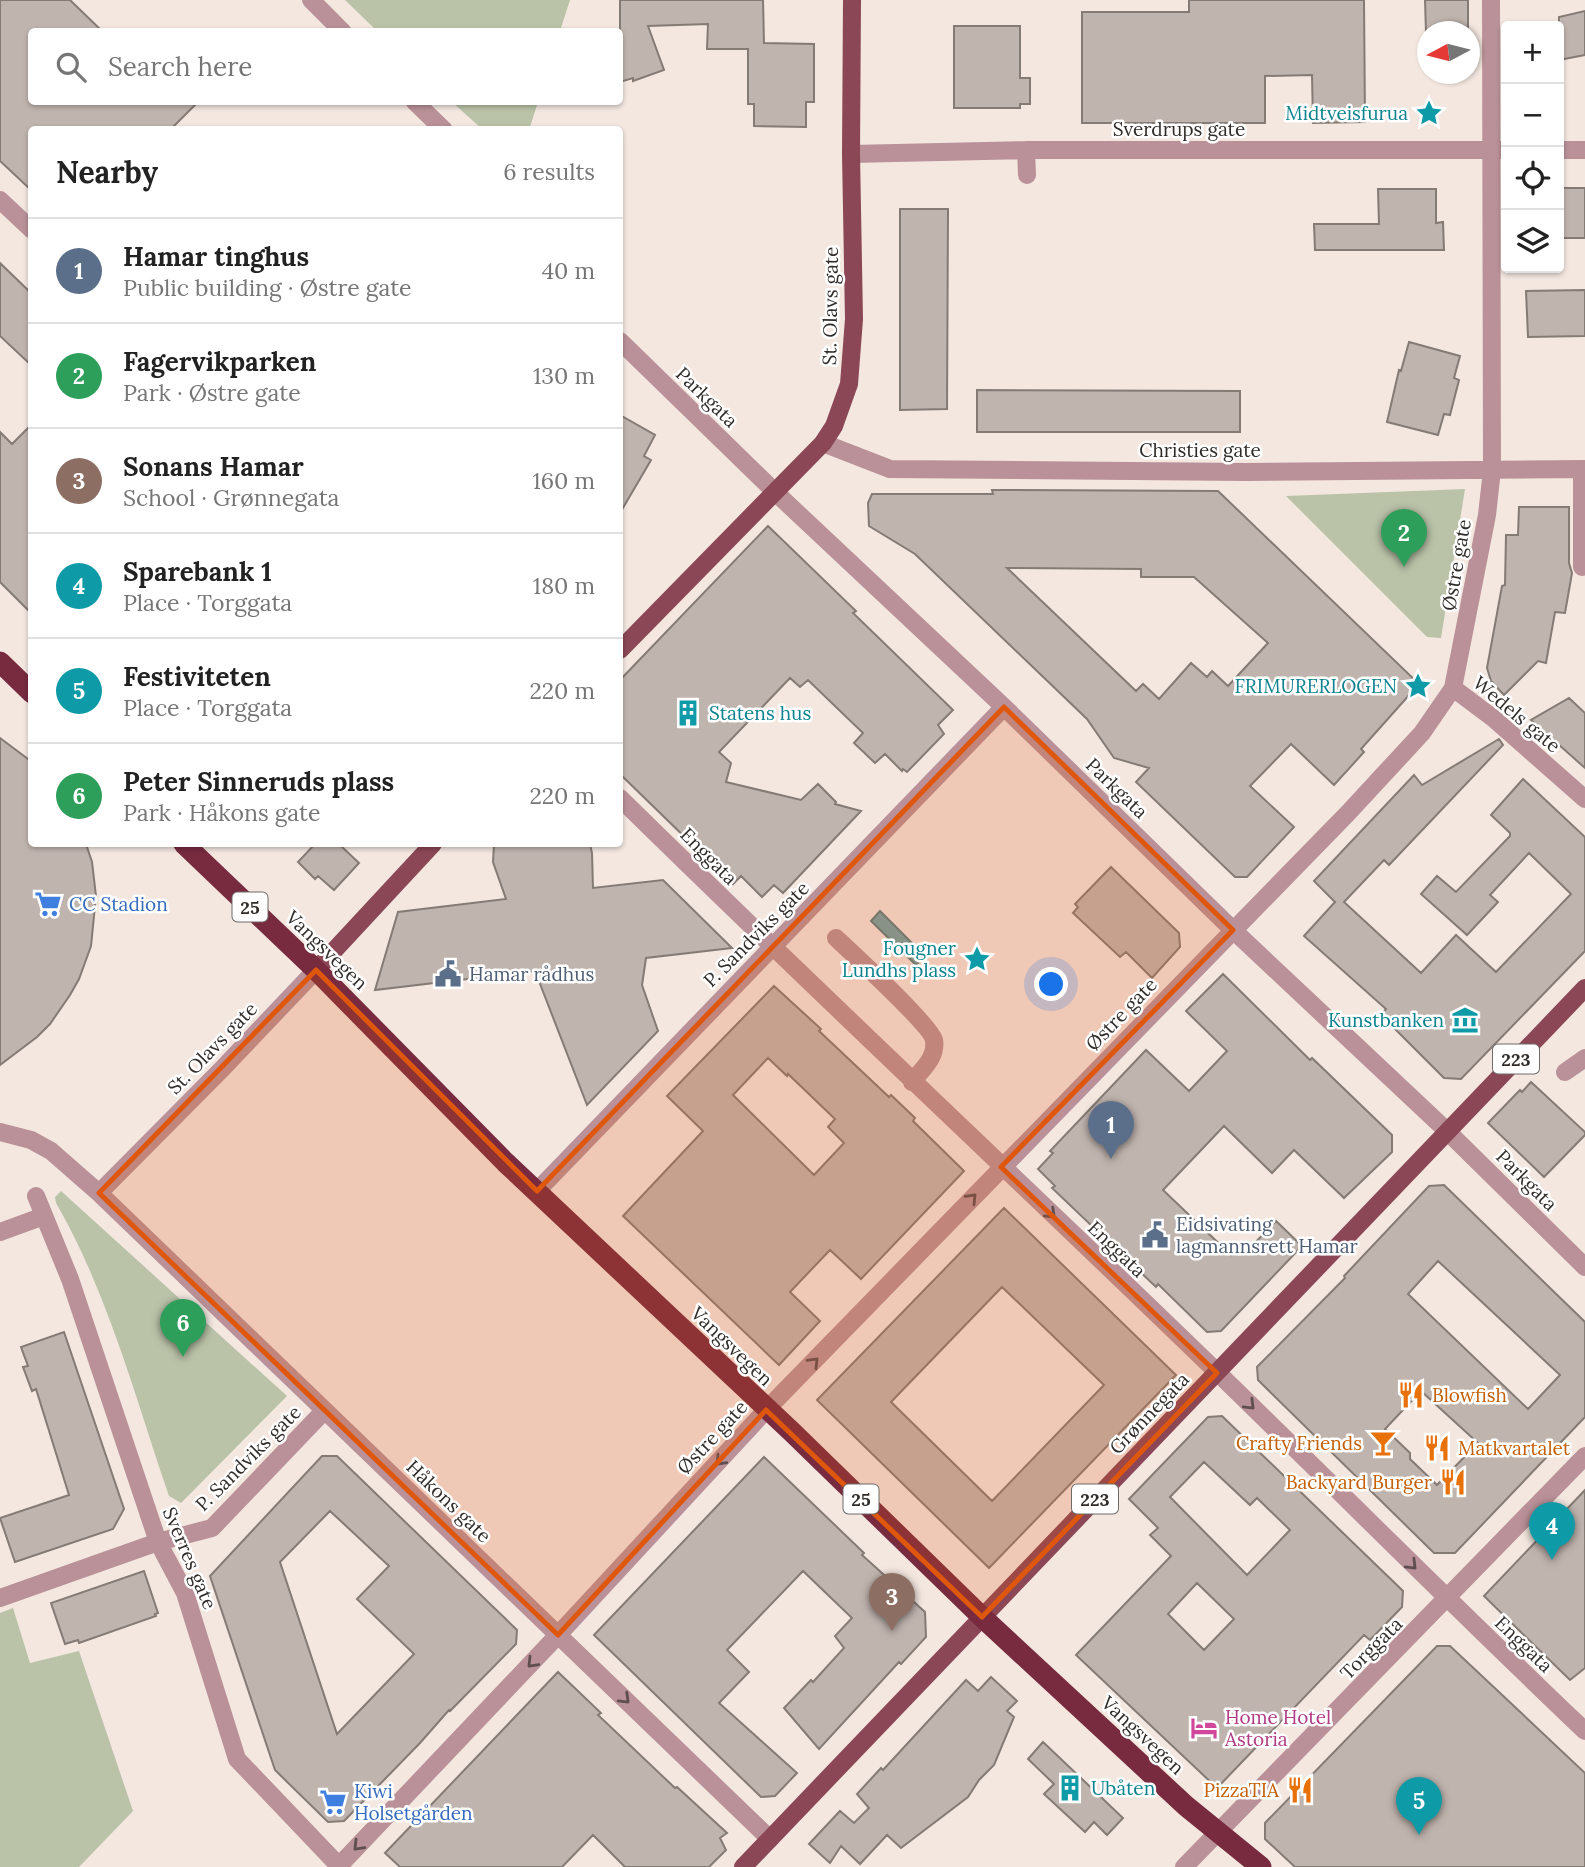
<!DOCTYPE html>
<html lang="en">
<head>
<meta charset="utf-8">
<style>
  :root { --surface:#fff; --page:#f2f2f2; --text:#222; --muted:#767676; --line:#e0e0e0; --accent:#d14727 }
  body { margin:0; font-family:Lora,serif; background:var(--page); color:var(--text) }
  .controls { position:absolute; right:21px; top:21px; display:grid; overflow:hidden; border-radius:7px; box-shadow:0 2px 5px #0004 }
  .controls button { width:63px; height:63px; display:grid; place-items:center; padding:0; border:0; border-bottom:2px solid var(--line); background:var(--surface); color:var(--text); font:35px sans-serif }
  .compass { position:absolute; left:1417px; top:21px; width:63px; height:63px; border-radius:50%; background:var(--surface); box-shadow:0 2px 5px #0004; rotate:263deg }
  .you { position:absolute; left:1052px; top:985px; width:24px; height:24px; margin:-18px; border:5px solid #fff; border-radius:50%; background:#1a73e8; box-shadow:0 0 0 10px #1a73e833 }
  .badge { display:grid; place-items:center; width:46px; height:46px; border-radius:50%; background:var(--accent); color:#fff; font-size:23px; font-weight:700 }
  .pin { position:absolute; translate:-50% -58px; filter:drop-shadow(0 2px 4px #0008) }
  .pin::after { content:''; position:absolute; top:37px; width:24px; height:21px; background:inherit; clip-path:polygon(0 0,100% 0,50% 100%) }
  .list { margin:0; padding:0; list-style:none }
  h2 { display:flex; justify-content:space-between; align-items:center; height:91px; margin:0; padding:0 28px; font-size:30px }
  h2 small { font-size:23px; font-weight:400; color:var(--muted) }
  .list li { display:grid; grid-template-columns:46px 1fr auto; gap:21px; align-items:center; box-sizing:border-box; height:105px; padding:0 28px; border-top:2px solid var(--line) }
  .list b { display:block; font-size:26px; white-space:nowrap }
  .list p { margin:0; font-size:23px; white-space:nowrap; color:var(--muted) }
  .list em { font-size:23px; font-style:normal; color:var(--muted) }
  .icon { flex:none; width:38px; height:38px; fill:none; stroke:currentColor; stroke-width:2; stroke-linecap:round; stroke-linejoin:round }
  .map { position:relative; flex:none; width:1585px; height:1867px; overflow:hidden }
  .search { position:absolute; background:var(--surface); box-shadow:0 2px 5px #0004; left:28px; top:28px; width:595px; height:77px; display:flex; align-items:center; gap:18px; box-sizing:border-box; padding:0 24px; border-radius:7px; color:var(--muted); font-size:26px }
  .panel { position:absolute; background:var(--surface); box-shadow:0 2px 5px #0004; left:28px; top:126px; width:595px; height:721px; border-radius:7px }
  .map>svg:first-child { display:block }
  .green { fill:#bac3a8 }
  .water { fill:#72a2a5; stroke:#5e7f80; stroke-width:2 }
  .building { fill:#c0b4ae; stroke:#857b75; stroke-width:2; fill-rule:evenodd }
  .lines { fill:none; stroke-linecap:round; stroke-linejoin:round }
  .minor { stroke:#ba9198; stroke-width:18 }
  .major { stroke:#8b4756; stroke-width:18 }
  .highway { stroke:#782a3f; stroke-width:21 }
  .oneway { stroke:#604f50 }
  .marked { fill:#df570d; fill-opacity:0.2; stroke:#df570d; stroke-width:5; stroke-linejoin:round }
  .labels { text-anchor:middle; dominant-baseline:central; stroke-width:5; stroke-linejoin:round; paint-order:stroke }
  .shield { fill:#fff; stroke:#6e6b69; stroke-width:2 }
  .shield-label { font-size:18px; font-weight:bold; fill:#302c29 }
  .culture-label { font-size:19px; fill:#0d838f; stroke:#fff; text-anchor:end }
  .street-label { font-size:19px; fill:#302c29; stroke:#fff }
  .shop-label { font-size:19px; fill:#366cbe; stroke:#fff; text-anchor:start }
  .service-label { font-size:19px; fill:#4e5e75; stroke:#fff; text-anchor:start }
  .food-label { font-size:19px; fill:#c56008; stroke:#fff; text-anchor:end }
  .hotel-label { font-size:19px; fill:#b23c85; stroke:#fff; text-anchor:start }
</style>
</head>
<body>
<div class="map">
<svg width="1585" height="1867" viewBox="0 0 1585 1867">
  <rect width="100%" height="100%" fill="#f3e7e0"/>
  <path class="green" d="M345,0H570L560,31L378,32Z
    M452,102H538L529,130L482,129Z
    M1465,489L1441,638L1427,637L1286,496Z
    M61,1191L287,1396L181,1503L169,1496C135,1397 108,1293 56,1203L55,1197Z
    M13,1608L30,1663L79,1651L133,1811L79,1867H0V1613Z"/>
  <path class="water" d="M880,911L925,956L916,965L871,921Z"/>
  <path class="building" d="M0,0H70L103,32H32V102H198L170,130H32V191L0,161Z
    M620,0H763L764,43L814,44V102H806V127L754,126V104H748V49H707L708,24L648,26L664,70L633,81V78L620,82Z
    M1189,0H1364L1365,122L1313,123L1312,75L1265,76V123H1082V12H1189Z
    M1425,0H1468V32H1426Z
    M1585,11V55L1559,60V17Z
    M954,26H1020V78H1030V104H1020V108H954Z
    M1559,188H1585V238H1559Z
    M1378,189H1436V223L1443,222L1444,250H1315L1314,224H1379Z
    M900,209H948L947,409L900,410Z
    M0,263L32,294V366L0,336Z
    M1585,290V336L1528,337L1526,291Z
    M1409,342L1460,356L1454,378L1459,380L1450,415L1444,414L1438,435L1387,422L1399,370L1401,371Z
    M977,390L1240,391V432H977Z
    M620,415L655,435L644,456L651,460L620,513Z
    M32,424V614L0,582V432L12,444Z
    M992,490L1218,491L1419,684L1361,749L1364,752L1334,785L1291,744L1250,786L1294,827L1247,877H1235L1136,782L1149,768L1114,758L1087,719L915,554L869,526L868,503L872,494H993ZM1007,568L1141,569V577H1194L1268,643L1228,686L1212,671L1207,677L1191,663L1159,699L1143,684L1136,691Z
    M1519,507H1569V563L1572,573L1565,613L1555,612L1546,663L1538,661L1504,695L1491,681L1487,668L1502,586L1505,585L1506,535H1518Z
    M768,526L856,611L853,613L953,710L938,725L944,734L907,772L903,769L902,771L885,754L875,763L854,743L863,733L808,680L800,687L790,678L719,752L731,763L726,782L801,800L818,784L836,802L835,804L861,811L783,893L774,885L762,897L741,876L733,884L620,774V680Z
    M1569,698L1585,713V768L1531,720Z
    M0,738L32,762V844H86L92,862L96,896L91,946L79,979L70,995L50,1024L37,1037L0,1065Z
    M1499,739L1503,745L1389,865L1384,860L1344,902L1421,973L1456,935L1496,972L1571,894L1529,853L1490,895L1498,902L1467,935L1421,894L1437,876L1456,892L1510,836V833L1491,815L1523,779L1585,837V951L1461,1079L1444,1078L1381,1015L1386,1009L1304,936L1335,902L1314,881L1414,775L1422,785Z
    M315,844H339L359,863L334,890L318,876L315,879L298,862Z
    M494,844H590L592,853L593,888L663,880L732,948L646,958L642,985L658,1031L587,1105L535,971L375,990L398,912L506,899L493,862Z
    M1111,867L1179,933L1180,947L1152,978L1126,952L1120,957L1073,913L1078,907L1075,904Z
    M1223,974L1310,1060L1312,1058L1392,1135V1152L1344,1198L1294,1150L1272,1173L1224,1126L1163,1190L1231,1255L1239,1247L1245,1253L1276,1221L1302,1246L1221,1331L1207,1332L1158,1284L1156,1287L1052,1188L1055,1186L1038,1169L1053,1153L1050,1151L1146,1050L1189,1091L1227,1051L1186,1011Z
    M774,986L821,1029L819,1031L889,1097L891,1095L915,1118L913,1121L964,1171L861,1279L830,1250L790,1292L820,1321L779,1365L623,1216L703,1131L667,1096ZM768,1058L787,1076L788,1074L835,1119L828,1127L844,1143L814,1175L733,1095Z
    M1531,1082L1585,1132V1135L1544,1177L1488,1123L1520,1090L1522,1092Z
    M1444,1185L1585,1322V1417L1455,1553H1434L1258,1380L1257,1367L1345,1278L1344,1276L1429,1186ZM1438,1261L1560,1375L1528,1409L1408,1294ZM1421,1391L1478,1443L1437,1485L1410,1459V1453L1385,1429Z
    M1004,1208L1176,1375L989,1568L817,1400ZM1002,1287L1104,1385L992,1501L891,1402Z
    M64,1332L124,1509L113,1529L15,1562L0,1518L69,1495L36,1389L32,1391L23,1367L28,1366L21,1347Z
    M1222,1416L1403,1591L1402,1607L1370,1640L1364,1635L1217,1788L1076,1655L1171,1556L1150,1535L1158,1528L1129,1499L1208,1417ZM1204,1462L1250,1505L1257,1498L1290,1530L1247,1575L1170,1497ZM1197,1583L1234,1619L1204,1650L1168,1614Z
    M322,1456H337L517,1630L516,1644L450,1711L449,1710L420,1743L344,1821L328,1822L275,1770L210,1576ZM330,1511L389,1566L357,1599L414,1654L337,1734L280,1562Z
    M764,1457L864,1553L862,1555L925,1612L926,1637L901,1664L899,1662L819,1749L784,1708L811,1680L813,1682L844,1648L835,1636L852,1618L803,1571L727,1650L749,1672L719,1703L797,1773L775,1796L761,1797L594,1635Z
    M1585,1490V1668L1570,1680L1484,1596Z
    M144,1571L158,1613L155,1614L156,1616L79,1643L78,1640L65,1644L51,1603Z
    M1437,1646H1450L1585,1773V1867H1295L1265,1839V1823Z
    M558,1672L601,1713L598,1715L675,1788L677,1787L727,1833L720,1838L726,1850L709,1867H625L593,1835L562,1867H400L385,1853Z
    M991,1677L1017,1701L1007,1711L1014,1717L994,1765L979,1780L968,1797L901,1848L887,1835L860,1864L841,1846L830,1863L809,1844L840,1811L854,1823L869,1808L857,1794L881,1768L883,1770L966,1680L978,1691Z
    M1043,1742L1123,1818L1107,1835L1094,1822L1085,1832L1044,1794L1054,1784L1028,1759Z"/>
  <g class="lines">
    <path class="minor" d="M311,0L343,32
      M415,102L444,130
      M1026,150L1027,175
      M1559,150H1585
      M851,154L1026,150H1506
      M0,200L32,230
      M620,341L775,492L1004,707L1233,930L1447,1131L1585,1267
      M823,443L890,469L1246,472L1585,469
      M1582,469V567
      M1453,688L1493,718L1585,799
      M620,798C817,992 1019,1180 1218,1373C1340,1492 1461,1613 1585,1731
      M836,938C852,953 931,1026 934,1040C937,1058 922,1069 912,1082
      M1565,1072L1585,1058
      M0,1132L31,1140L51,1151L99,1193L770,1839
      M537,1191L1004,707
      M99,1193L222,1069L316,970
      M36,1196L70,1279L158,1542L185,1593L237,1759L340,1867
      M0,1232L44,1216
      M0,1598L158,1542L212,1528L324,1411
      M338,1867L558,1635L766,1410L1348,813L1422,733L1453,688L1487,515L1492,470L1491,0
      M1184,1867L1585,1456"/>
    <path class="major" d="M620,650L823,443L834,426L849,384L854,319L851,154L852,0
      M316,970L433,844
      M743,1867L1585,988"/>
    <path class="highway" d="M0,662L32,693
      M184,844L316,970L505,1162L791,1431L982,1617L1186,1806L1261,1867"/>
  </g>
  <defs><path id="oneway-chevron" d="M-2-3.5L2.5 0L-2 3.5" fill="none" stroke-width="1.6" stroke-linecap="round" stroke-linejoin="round" transform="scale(1.75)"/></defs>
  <g class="oneway">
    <use href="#oneway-chevron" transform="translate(972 1198) rotate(-46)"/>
    <use href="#oneway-chevron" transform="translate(1051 1214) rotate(44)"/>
    <use href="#oneway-chevron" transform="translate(814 1362) rotate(-46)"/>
    <use href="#oneway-chevron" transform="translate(1250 1405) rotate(45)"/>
    <use href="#oneway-chevron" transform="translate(720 1461) rotate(134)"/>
    <use href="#oneway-chevron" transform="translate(1412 1565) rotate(45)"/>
    <use href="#oneway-chevron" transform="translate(532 1663) rotate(134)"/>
    <use href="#oneway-chevron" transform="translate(625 1699) rotate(44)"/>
    <use href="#oneway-chevron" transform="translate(358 1846) rotate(134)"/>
  </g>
  <path class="marked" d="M1004,707L1233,930L1001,1167L1217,1373L982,1617L766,1410L558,1635L99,1193L316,970L537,1191Z"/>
  <defs>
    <g id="sight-bare" transform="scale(2.1)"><path d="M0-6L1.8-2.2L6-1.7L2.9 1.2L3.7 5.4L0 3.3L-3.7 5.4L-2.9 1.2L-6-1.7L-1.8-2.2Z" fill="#0f9aa8" stroke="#fff" stroke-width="2.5" paint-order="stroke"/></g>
    <g id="building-bare" transform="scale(2.1)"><path d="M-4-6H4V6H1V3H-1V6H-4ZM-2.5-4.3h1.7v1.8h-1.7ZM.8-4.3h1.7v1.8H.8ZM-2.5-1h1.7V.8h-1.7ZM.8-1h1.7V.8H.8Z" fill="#0f9aa8" stroke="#fff" stroke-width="2.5" paint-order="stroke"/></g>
    <g id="supermarket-bare" transform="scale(2.1)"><path d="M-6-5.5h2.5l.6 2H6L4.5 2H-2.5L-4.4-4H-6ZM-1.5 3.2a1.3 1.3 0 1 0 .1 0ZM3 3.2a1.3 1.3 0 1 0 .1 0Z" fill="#3f7fe0" stroke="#fff" stroke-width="2.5" paint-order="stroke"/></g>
    <g id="civic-bare" transform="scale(2.1)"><path d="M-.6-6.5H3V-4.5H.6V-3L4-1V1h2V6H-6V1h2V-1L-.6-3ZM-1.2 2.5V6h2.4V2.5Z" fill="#5c6f8a" stroke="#fff" stroke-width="2.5" paint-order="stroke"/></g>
    <g id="museum-bare" transform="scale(2.1)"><path d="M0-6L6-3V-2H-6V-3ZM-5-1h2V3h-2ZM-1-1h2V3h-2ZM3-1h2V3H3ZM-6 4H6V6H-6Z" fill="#0f9aa8" stroke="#fff" stroke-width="2.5" paint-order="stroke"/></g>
    <g id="restaurant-bare" transform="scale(2.1)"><path d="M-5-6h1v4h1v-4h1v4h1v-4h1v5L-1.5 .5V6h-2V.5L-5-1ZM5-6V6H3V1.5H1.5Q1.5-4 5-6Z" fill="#e8710a" stroke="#fff" stroke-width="2.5" paint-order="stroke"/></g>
    <g id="bar-bare" transform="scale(2.1)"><path d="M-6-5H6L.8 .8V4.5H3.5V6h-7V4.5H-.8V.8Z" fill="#e8710a" stroke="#fff" stroke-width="2.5" paint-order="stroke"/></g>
    <g id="hotel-bare" transform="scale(2.1)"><path d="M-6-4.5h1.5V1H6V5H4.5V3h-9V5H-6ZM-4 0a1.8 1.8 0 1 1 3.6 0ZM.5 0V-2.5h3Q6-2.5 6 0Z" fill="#d1479c" stroke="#fff" stroke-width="2.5" paint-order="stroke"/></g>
  </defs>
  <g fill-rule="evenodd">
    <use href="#sight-bare" x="1429" y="113"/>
    <use href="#sight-bare" x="1418" y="686"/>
    <use href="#building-bare" x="688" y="713"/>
    <use href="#supermarket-bare" x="48" y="904"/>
    <use href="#sight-bare" x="977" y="959"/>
    <use href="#civic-bare" x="448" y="974"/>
    <use href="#museum-bare" x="1465" y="1020"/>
    <use href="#civic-bare" x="1155" y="1235"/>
    <use href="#restaurant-bare" x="1411" y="1395"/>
    <use href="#bar-bare" x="1383" y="1443"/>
    <use href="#restaurant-bare" x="1437" y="1448"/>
    <use href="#restaurant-bare" x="1453" y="1482"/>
    <use href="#hotel-bare" x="1204" y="1728"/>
    <use href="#building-bare" x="1070" y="1788"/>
    <use href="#restaurant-bare" x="1300" y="1790"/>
    <use href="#supermarket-bare" x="333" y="1802"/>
  </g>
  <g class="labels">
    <g class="shield">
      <rect x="232.5" y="892.5" width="35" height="29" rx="5"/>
      <rect x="1493" y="1044.5" width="46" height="29" rx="5"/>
      <rect x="843.5" y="1484.5" width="35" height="29" rx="5"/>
      <rect x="1072" y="1484.5" width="46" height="29" rx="5"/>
    </g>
    <g class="shield-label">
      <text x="250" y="907">25</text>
      <text x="1516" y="1059">223</text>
      <text x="861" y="1499">25</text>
      <text x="1095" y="1499">223</text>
    </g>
    <g class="culture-label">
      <text x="1408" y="113">Midtveisfurua</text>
      <text x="1397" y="686">FRIMURERLOGEN</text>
      <text x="709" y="713" text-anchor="start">Statens hus</text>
      <text x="956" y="948">Fougner<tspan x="956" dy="22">Lundhs plass</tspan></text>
      <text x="1444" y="1020">Kunstbanken</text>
      <text x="1091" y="1788" text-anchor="start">Ubåten</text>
    </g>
    <g class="street-label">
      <text x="1179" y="129">Sverdrups gate</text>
      <text transform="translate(830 306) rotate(-89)">St. Olavs gate</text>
      <text transform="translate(707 397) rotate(44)">Parkgata</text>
      <text x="1200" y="450">Christies gate</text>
      <text transform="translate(1456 565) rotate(-80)">Østre gate</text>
      <text transform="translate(1517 714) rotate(40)">Wedels gate</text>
      <text transform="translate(1117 788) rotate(44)">Parkgata</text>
      <text transform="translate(709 856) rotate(45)">Enggata</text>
      <text transform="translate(756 934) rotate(-45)">P. Sandviks gate</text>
      <text transform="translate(327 950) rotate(44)">Vangsvegen</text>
      <text transform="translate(1121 1014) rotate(-46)">Østre gate</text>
      <text transform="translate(212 1048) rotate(-46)">St. Olavs gate</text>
      <text transform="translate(1527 1180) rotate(45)">Parkgata</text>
      <text transform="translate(1117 1249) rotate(44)">Enggata</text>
      <text transform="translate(732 1346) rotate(44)">Vangsvegen</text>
      <text transform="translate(1149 1413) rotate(-46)">Grønnegata</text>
      <text transform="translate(712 1437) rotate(-47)">Østre gate</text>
      <text transform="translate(248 1458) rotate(-45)">P. Sandviks gate</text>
      <text transform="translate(449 1501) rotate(44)">Håkons gate</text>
      <text transform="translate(190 1558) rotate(67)">Sverres gate</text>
      <text transform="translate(1524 1644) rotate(44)">Enggata</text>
      <text transform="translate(1371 1648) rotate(-45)">Torggata</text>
      <text transform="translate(1143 1735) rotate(43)">Vangsvegen</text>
    </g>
    <g class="shop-label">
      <text x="69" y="904">CC Stadion</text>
      <text x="354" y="1791">Kiwi<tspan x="354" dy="22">Holsetgården</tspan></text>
    </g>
    <g class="service-label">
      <text x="469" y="974">Hamar rådhus</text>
      <text x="1176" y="1224">Eidsivating<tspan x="1176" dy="22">lagmannsrett Hamar</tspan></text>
    </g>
    <g class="food-label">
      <text x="1432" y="1395" text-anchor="start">Blowfish</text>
      <text x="1362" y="1443">Crafty Friends</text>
      <text x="1458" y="1448" text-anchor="start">Matkvartalet</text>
      <text x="1432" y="1482">Backyard Burger</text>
      <text x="1279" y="1790">PizzaTIA</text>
    </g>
    <g class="hotel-label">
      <text x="1225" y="1717">Home Hotel<tspan x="1225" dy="22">Astoria</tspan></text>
    </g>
  </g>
</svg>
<div class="controls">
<button>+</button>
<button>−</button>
<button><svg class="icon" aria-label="locate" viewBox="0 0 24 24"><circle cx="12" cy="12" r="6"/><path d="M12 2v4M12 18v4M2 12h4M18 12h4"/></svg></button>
<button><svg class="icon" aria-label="layers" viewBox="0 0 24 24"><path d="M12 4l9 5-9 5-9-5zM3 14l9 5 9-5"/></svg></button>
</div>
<svg class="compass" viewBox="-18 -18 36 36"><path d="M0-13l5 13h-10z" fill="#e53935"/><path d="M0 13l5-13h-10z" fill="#767676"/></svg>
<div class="you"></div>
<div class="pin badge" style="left:1111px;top:1159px;background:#5c6f8a">1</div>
<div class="pin badge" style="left:1404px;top:567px;background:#2e9e5b">2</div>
<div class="pin badge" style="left:892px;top:1631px;background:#8d6e63">3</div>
<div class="pin badge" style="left:1552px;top:1560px;background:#0f9aa8">4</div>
<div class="pin badge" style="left:1419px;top:1835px;background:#0f9aa8">5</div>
<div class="pin badge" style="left:183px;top:1357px;background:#2e9e5b">6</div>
<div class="search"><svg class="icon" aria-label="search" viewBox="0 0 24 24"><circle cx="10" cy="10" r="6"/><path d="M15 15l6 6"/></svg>Search here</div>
<section class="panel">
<h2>Nearby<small>6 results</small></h2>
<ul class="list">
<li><span class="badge" style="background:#5c6f8a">1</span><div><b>Hamar tinghus</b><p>Public building · Østre gate</p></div><em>40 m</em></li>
<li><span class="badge" style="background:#2e9e5b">2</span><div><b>Fagervikparken</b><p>Park · Østre gate</p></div><em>130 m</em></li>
<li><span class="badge" style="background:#8d6e63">3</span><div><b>Sonans Hamar</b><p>School · Grønnegata</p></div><em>160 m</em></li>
<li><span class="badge" style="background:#0f9aa8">4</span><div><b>Sparebank 1</b><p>Place · Torggata</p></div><em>180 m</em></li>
<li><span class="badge" style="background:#0f9aa8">5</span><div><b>Festiviteten</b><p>Place · Torggata</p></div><em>220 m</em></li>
<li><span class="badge" style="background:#2e9e5b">6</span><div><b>Peter Sinneruds plass</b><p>Park · Håkons gate</p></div><em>220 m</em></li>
</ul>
</section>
</div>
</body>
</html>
